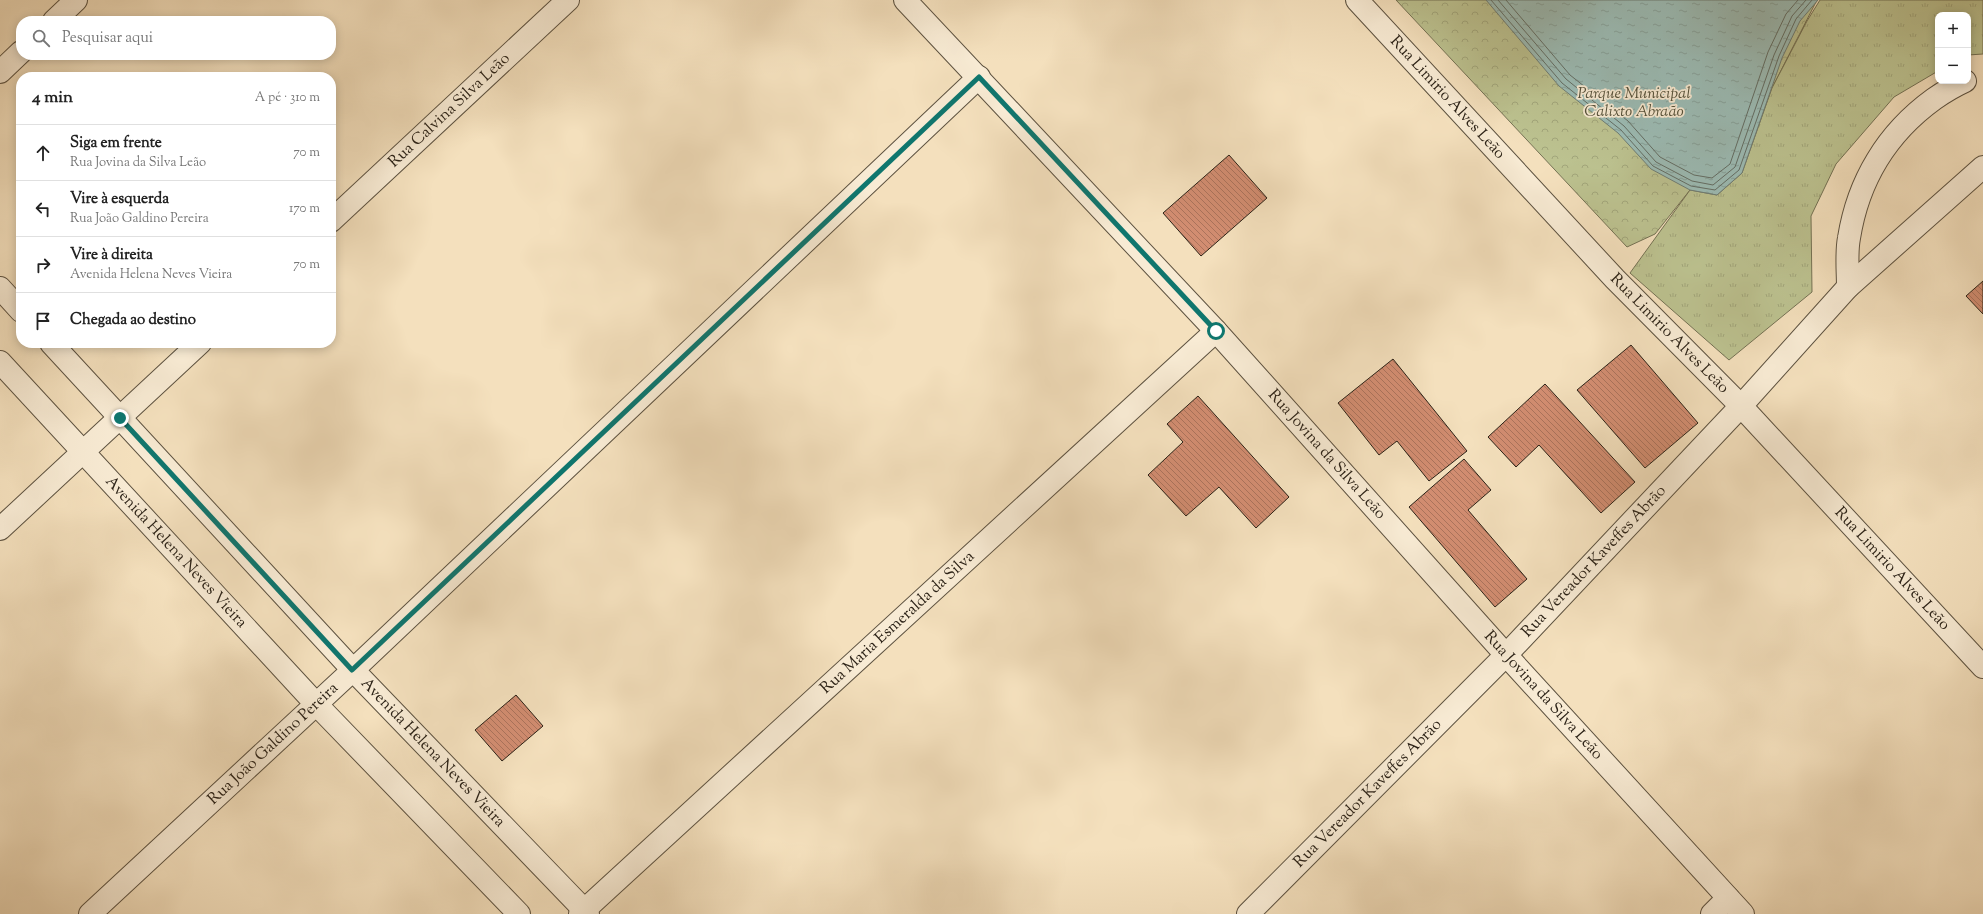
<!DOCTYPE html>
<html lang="pt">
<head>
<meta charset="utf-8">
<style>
  :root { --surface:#fff; --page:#f6f6f6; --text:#222; --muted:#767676; --line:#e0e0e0 }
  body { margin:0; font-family:"Sorts Mill Goudy",serif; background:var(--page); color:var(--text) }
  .controls { position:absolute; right:12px; top:12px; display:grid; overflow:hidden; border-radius:8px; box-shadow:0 2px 10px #0003 }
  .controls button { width:36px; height:36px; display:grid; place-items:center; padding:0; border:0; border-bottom:1px solid var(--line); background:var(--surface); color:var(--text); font:20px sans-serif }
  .stop { position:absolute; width:12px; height:12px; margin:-9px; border:3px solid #0f766e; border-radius:50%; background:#fff }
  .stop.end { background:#0f766e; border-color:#fff; box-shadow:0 1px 4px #0008 }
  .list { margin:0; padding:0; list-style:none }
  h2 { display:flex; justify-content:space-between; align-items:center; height:52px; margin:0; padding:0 16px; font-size:17px }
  h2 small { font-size:13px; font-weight:400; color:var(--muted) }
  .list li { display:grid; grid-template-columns:26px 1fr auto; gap:12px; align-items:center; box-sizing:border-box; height:56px; padding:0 16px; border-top:1px solid var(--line) }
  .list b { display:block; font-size:15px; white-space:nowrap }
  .list p { margin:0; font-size:13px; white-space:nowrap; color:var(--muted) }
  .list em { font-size:13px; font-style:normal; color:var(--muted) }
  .icon { flex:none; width:22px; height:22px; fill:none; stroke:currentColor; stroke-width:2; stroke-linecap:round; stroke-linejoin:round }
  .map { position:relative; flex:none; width:1983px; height:914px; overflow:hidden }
  .search { position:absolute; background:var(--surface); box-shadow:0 2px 10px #0003; left:16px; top:16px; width:320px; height:44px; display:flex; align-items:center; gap:10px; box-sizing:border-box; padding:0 14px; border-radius:16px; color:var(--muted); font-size:15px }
  .panel { position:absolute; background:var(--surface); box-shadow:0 2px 10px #0003; left:16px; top:72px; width:320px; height:276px; border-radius:16px }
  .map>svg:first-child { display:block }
  .forest { fill:url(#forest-crowns); stroke:#747254 }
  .park { fill:url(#park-tufts); stroke:#747254 }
  .water { fill:url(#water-ripples); stroke:#6f7e76 }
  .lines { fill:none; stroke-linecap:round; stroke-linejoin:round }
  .shore { stroke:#646f66; stroke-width:1 }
  .building { fill:url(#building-back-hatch); stroke:#2b2217 }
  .minor-casing { stroke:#5d5240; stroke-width:24 }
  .minor { stroke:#f8ebd4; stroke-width:22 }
  .route { stroke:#0f766e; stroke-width:5 }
  .labels { text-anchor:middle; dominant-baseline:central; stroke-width:3.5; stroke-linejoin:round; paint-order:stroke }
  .park-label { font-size:16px; font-style:italic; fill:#56523b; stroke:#f8ebd4 }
  .street-label { font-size:16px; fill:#2b2217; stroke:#f8ebd4 }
</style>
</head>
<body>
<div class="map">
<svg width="1983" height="914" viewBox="0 0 1983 914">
  <defs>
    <pattern id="forest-crowns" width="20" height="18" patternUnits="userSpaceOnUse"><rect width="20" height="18" fill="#bcc290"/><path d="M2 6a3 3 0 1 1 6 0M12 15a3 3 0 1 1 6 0" fill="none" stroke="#a2a67b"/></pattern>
    <pattern id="park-tufts" width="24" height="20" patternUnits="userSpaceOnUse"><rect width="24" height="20" fill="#bcc290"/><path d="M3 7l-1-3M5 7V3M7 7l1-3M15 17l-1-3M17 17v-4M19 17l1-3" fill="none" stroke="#a2a67b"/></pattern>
    <pattern id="water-ripples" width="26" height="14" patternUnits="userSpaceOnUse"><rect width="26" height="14" fill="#9cbcb5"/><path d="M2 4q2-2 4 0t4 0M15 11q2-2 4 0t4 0" fill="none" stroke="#87a19b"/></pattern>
    <pattern id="building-back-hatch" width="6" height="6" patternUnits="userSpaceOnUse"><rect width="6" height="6" fill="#d28d71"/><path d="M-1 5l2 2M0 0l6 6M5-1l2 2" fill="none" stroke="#ab735c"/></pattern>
  </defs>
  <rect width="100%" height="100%" fill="#f4e0bd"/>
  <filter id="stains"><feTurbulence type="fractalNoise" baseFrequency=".005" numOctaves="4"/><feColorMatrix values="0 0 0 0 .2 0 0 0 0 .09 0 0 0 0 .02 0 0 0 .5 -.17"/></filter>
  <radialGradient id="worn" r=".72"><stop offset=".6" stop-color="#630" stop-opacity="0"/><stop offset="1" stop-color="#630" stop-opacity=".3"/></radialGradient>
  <path class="forest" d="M1396,0H1817L1772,88L1742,173L1717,195L1690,190L1655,234L1627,247Z"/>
  <path class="park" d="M1820,0H1983V54L1968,55V15H1938V71L1894,97L1836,164L1811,216L1812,292L1729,360L1630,273L1690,190L1717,195L1742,173L1772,88L1807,21Z"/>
  <path class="water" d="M1486,0H1818L1800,21L1782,58L1742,173L1717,195L1690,190L1651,169L1618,133L1559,86Z"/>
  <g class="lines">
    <path class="shore" d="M1491,0L1562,83L1621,130L1653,166L1691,186L1715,190L1739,170L1779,56L1796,19L1812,0
      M1498,0L1566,79L1624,126L1656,162L1692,181L1713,185L1735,167L1774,55L1792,16L1806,0
      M1506,0L1570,75L1628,121L1660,157L1694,175L1712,178L1730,164L1768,52L1786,14L1798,0"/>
  </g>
  <path class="building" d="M1229,155L1267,198L1201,256L1163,213Z
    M1983,281V314L1966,296Z
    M1631,345L1698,423L1645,468L1577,390Z
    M1393,359L1467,451L1429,481L1397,441L1379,455L1338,403Z
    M1545,384L1635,482L1601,513L1539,445L1516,467L1488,437Z
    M1198,396L1289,497L1256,528L1219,487L1186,516L1148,475L1183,442L1167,424Z
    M1464,459L1491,490L1468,510L1527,579L1495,607L1409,507Z
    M516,695L543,726L502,761L475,730Z"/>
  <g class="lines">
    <g class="minor-casing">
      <g id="minor">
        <path id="s1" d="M905,0L1216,331L1506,655L1743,914"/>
        <path id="s2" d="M1357,0L1615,279L1741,406L1983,667"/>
        <path d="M54,21L76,0"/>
        <path d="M0,72L21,52"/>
        <path id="s3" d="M331,221L568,0"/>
        <path d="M1848,287C1848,271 1846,253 1849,238C1858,181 1887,133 1934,99C1944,92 1954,86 1965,81"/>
        <path d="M0,288L21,311"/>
        <path id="s4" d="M51,343L353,670L588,914"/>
        <path id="s5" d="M0,362L316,704L519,914"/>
        <path d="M0,529L200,343"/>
        <path id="s6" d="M90,914L353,670L979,77"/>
        <path id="s7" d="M580,914L1216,331"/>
        <path id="s8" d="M1248,914L1506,655L1741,406L1848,287L1983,167"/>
        <path d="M1712,914L1728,898"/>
      </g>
    </g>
    <use href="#minor" class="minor"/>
  </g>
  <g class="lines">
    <path class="route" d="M120,418L352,670L979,77L1216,331"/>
  </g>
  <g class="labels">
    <g class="park-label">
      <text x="1634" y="94">Parque Municipal<tspan x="1634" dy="18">Calixto Abraão</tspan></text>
    </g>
    <g class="street-label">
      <text stroke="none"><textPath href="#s2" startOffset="133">Rua Limirio Alves Leão</textPath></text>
      <text stroke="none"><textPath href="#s3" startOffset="162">Rua Calvina Silva Leão</textPath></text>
      <text stroke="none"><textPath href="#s2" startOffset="457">Rua Limirio Alves Leão</textPath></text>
      <text stroke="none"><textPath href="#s1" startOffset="620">Rua Jovina da Silva Leão</textPath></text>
      <text stroke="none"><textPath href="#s5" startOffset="259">Avenida Helena Neves Vieira</textPath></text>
      <text stroke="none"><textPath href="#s8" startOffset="494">Rua Vereador Kaveffes Abrão</textPath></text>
      <text stroke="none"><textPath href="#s2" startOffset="781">Rua Limirio Alves Leão</textPath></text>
      <text stroke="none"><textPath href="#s7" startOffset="431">Rua Maria Esmeralda da Silva</textPath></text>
      <text stroke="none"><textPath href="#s1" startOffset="944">Rua Jovina da Silva Leão</textPath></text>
      <text stroke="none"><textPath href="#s6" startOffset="250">Rua João Galdino Pereira</textPath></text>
      <text stroke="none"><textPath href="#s4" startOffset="560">Avenida Helena Neves Vieira</textPath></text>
      <text stroke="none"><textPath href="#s8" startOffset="170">Rua Vereador Kaveffes Abrão</textPath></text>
    </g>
  </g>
  <rect width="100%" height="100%" filter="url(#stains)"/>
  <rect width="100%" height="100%" fill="url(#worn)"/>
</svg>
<div class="controls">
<button>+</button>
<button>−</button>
</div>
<div class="stop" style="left:1216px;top:331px"></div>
<div class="stop end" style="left:120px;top:418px"></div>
<div class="search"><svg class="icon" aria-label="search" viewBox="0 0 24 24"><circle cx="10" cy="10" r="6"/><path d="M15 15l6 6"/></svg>Pesquisar aqui</div>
<section class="panel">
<h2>4 min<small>A pé · 310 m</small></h2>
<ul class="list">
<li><svg class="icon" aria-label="ahead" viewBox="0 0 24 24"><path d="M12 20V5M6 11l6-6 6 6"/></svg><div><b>Siga em frente</b><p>Rua Jovina da Silva Leão</p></div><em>70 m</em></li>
<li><svg class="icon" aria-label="left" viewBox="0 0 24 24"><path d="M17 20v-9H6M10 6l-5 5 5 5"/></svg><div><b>Vire à esquerda</b><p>Rua João Galdino Pereira</p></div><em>170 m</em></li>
<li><svg class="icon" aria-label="right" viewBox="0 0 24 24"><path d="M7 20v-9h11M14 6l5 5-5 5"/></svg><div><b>Vire à direita</b><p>Avenida Helena Neves Vieira</p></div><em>70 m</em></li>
<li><svg class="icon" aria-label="arrive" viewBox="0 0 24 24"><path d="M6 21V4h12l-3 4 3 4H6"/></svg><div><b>Chegada ao destino</b></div></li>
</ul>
</section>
</div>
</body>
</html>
